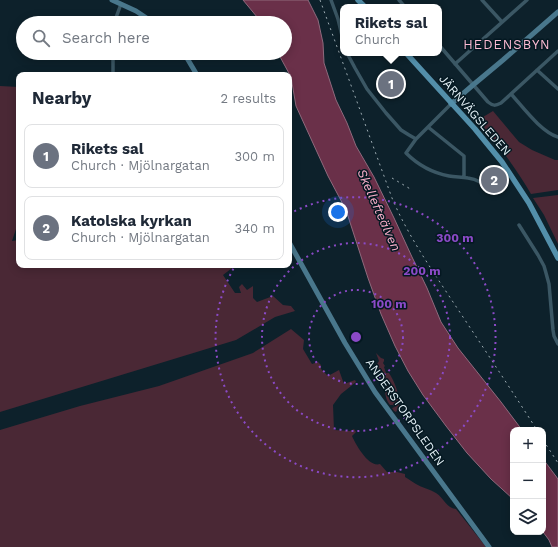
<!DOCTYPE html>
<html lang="en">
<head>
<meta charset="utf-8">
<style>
  :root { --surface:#fff; --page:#f6f6f7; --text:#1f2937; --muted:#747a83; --line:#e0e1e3; --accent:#ea580c }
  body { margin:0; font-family:"Work Sans",sans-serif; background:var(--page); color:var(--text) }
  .controls { position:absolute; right:12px; bottom:12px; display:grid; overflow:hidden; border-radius:8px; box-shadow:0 2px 10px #0003 }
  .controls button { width:36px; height:36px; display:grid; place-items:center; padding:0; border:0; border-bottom:1px solid var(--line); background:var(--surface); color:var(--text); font:20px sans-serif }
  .you { position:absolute; left:338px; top:212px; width:14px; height:14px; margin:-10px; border:3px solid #fff; border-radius:50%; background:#1a73e8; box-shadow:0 0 0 6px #1a73e833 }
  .badge { display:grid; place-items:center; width:26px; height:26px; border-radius:50%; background:var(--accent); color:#fff; font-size:13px; font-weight:700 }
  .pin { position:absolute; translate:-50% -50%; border:2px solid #fff; box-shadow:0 1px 4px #0006 }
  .popup { position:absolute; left:340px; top:4px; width:102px; height:52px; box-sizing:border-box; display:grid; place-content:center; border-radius:8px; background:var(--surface); filter:drop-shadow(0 1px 3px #0005); font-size:13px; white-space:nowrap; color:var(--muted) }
  .popup b { font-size:15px; color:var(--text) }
  .popup::after { content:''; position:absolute; left:50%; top:100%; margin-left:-8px; border:8px solid transparent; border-top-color:var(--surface) }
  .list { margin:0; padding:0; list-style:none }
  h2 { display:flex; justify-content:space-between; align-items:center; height:52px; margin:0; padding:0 16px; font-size:17px }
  h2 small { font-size:13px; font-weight:400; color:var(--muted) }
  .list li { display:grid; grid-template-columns:26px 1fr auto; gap:12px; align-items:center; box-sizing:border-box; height:64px; margin:0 8px 8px; padding:0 8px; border:1px solid var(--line); border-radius:8px }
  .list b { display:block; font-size:15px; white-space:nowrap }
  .list p { margin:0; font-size:13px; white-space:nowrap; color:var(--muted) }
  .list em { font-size:13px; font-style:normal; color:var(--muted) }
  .icon { flex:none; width:22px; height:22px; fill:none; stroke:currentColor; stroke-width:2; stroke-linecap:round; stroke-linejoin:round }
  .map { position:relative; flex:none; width:558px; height:547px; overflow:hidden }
  .search { position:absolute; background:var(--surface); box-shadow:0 2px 10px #0003; left:16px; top:16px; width:276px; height:44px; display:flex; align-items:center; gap:10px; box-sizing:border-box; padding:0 14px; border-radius:22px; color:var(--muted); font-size:15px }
  .panel { position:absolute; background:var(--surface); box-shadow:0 2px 10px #0003; left:16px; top:72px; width:276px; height:196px; border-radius:8px }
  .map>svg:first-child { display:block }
  .green { fill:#4a2835 }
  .water { fill:#6a3049; stroke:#8f6a7d }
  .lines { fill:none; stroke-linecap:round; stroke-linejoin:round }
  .street { stroke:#3b5764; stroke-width:3.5 }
  .secondary { stroke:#49778c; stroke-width:5 }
  .primary { stroke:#538faa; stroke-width:5.5 }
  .rail { stroke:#9dacb3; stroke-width:1; stroke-dasharray:2 4; stroke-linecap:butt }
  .ring { fill:none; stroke:#8b4ac7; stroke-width:2; stroke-dasharray:2 4 }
  .labels { text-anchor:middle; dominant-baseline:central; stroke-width:3; stroke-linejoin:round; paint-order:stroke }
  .street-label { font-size:12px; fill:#e4f1f7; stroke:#041821 }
  .neighbourhood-label { font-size:13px; letter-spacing:1px; fill:#fcbbd3; stroke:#041821 }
  .water-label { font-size:13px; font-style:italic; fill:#f7acc8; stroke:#041821 }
  .centre { fill:#8b4ac7; stroke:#041821; stroke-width:2 }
  .ring-label { font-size:12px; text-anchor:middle; font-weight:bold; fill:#8b4ac7; stroke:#041821; stroke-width:3; stroke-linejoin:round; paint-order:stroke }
</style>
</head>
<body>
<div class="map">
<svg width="558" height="547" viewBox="0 0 558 547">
  <rect width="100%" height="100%" fill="#0d212b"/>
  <path class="green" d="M0,86L19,87V220L12,241L19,240V265H236L223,275L235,293H241L239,287L242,284L247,290L253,286V298L257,302L273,296L283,305L291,306L295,311L275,317L236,340L0,412Z
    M493,111L519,142L532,150L555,160H558V190L531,194C516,168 497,143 478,120Z
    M558,195V244L544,215L533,198Z
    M291,329L304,340L303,349L312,364L318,362L321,365V369L328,376L339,370L344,384L355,380L356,382L341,394L333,405L334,430L350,431L354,429L356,432L352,436C356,445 369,468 380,464L387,472H397L405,474V477C409,479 412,482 416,484C422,488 430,489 436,493C444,498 446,508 456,509L486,547H0V430L80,406L159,386L253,353Z
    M376,353L381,358L384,359V361L383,363L385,366L384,367L386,373H389C394,380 401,398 399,406C398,409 398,409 396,412L394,411L392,408L395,407L393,405H390C386,400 386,397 385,392C385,389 382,385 380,383L382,382L385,385L387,384C384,380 384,375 382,370L379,371L377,364L379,361Z"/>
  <path class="water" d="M243,0H308L318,20L323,43L324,63L336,100L347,123L356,146L374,177L394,218L412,257L427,288L441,322L458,348L501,402L522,430H513V499L491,479L467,453L446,426L423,395L408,371L395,346L381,314L368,278L346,210L328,176L296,106L291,77L278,53H285V23H262Z
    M543,459L558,479V547H552L549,540L543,532Z"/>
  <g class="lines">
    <path class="street" d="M331,0L338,19L343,40
      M399,0L405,7
      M482,0L502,22
      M114,23L121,4
      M439,45L488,102C493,106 495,106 501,103L558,51
      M347,53L355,68L367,89L386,113L401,130L409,135L416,139
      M455,64L527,0
      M537,70L558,89
      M113,75V53
      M511,94C523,107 541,132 558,137
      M451,104L416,139L406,153C417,164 433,173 449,176C455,177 461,177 468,178C477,179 485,184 492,191
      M428,127L464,156V177
      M519,225L538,255L544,266L546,273L549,284L553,330L554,336L558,344"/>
    <path class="secondary" d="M112,0L136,11L154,23
      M184,53L197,75
      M451,104L473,85L503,60L558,12
      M289,242L345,343L375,392L489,547"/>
    <path class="primary" d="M358,0L365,7
      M406,53L475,129L502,162L529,203L558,258"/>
    <path class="rail" d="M320,0L392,198C408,236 432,270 455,305C483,347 510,388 537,430
      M392,178L412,190
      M543,440L558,463"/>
  </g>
  <g class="ring">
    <circle cx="356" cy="337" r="47"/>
    <circle cx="356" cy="337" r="94"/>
    <path d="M289 214A140 140 0 1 1 235 266"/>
  </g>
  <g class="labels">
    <g class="street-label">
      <text transform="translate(475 115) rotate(49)">JÄRNVÄGSLEDEN</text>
      <text transform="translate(405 412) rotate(55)">ANDERSTORPSLEDEN</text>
    </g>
    <g class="neighbourhood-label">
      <text x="507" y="44">HEDENSBYN</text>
    </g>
    <g class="water-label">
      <text transform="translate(379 210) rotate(66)">Skellefteälven</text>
    </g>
  </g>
  <circle cx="356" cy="337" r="6" class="centre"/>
  <g class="ring-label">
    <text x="455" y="242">300 m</text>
    <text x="422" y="275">200 m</text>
    <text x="389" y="308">100 m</text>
  </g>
</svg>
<div class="controls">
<button>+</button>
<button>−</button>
<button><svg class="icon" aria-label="layers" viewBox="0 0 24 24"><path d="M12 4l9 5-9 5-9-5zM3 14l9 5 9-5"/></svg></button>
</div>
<div class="you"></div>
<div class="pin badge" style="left:391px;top:84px;background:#6b7280">1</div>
<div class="popup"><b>Rikets sal</b>Church</div>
<div class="pin badge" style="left:494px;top:180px;background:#6b7280">2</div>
<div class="search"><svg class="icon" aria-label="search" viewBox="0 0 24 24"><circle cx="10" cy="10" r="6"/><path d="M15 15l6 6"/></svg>Search here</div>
<section class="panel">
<h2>Nearby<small>2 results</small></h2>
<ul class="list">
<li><span class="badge" style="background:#6b7280">1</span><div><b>Rikets sal</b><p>Church · Mjölnargatan</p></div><em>300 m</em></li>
<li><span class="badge" style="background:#6b7280">2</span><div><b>Katolska kyrkan</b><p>Church · Mjölnargatan</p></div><em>340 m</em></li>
</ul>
</section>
</div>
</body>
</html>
